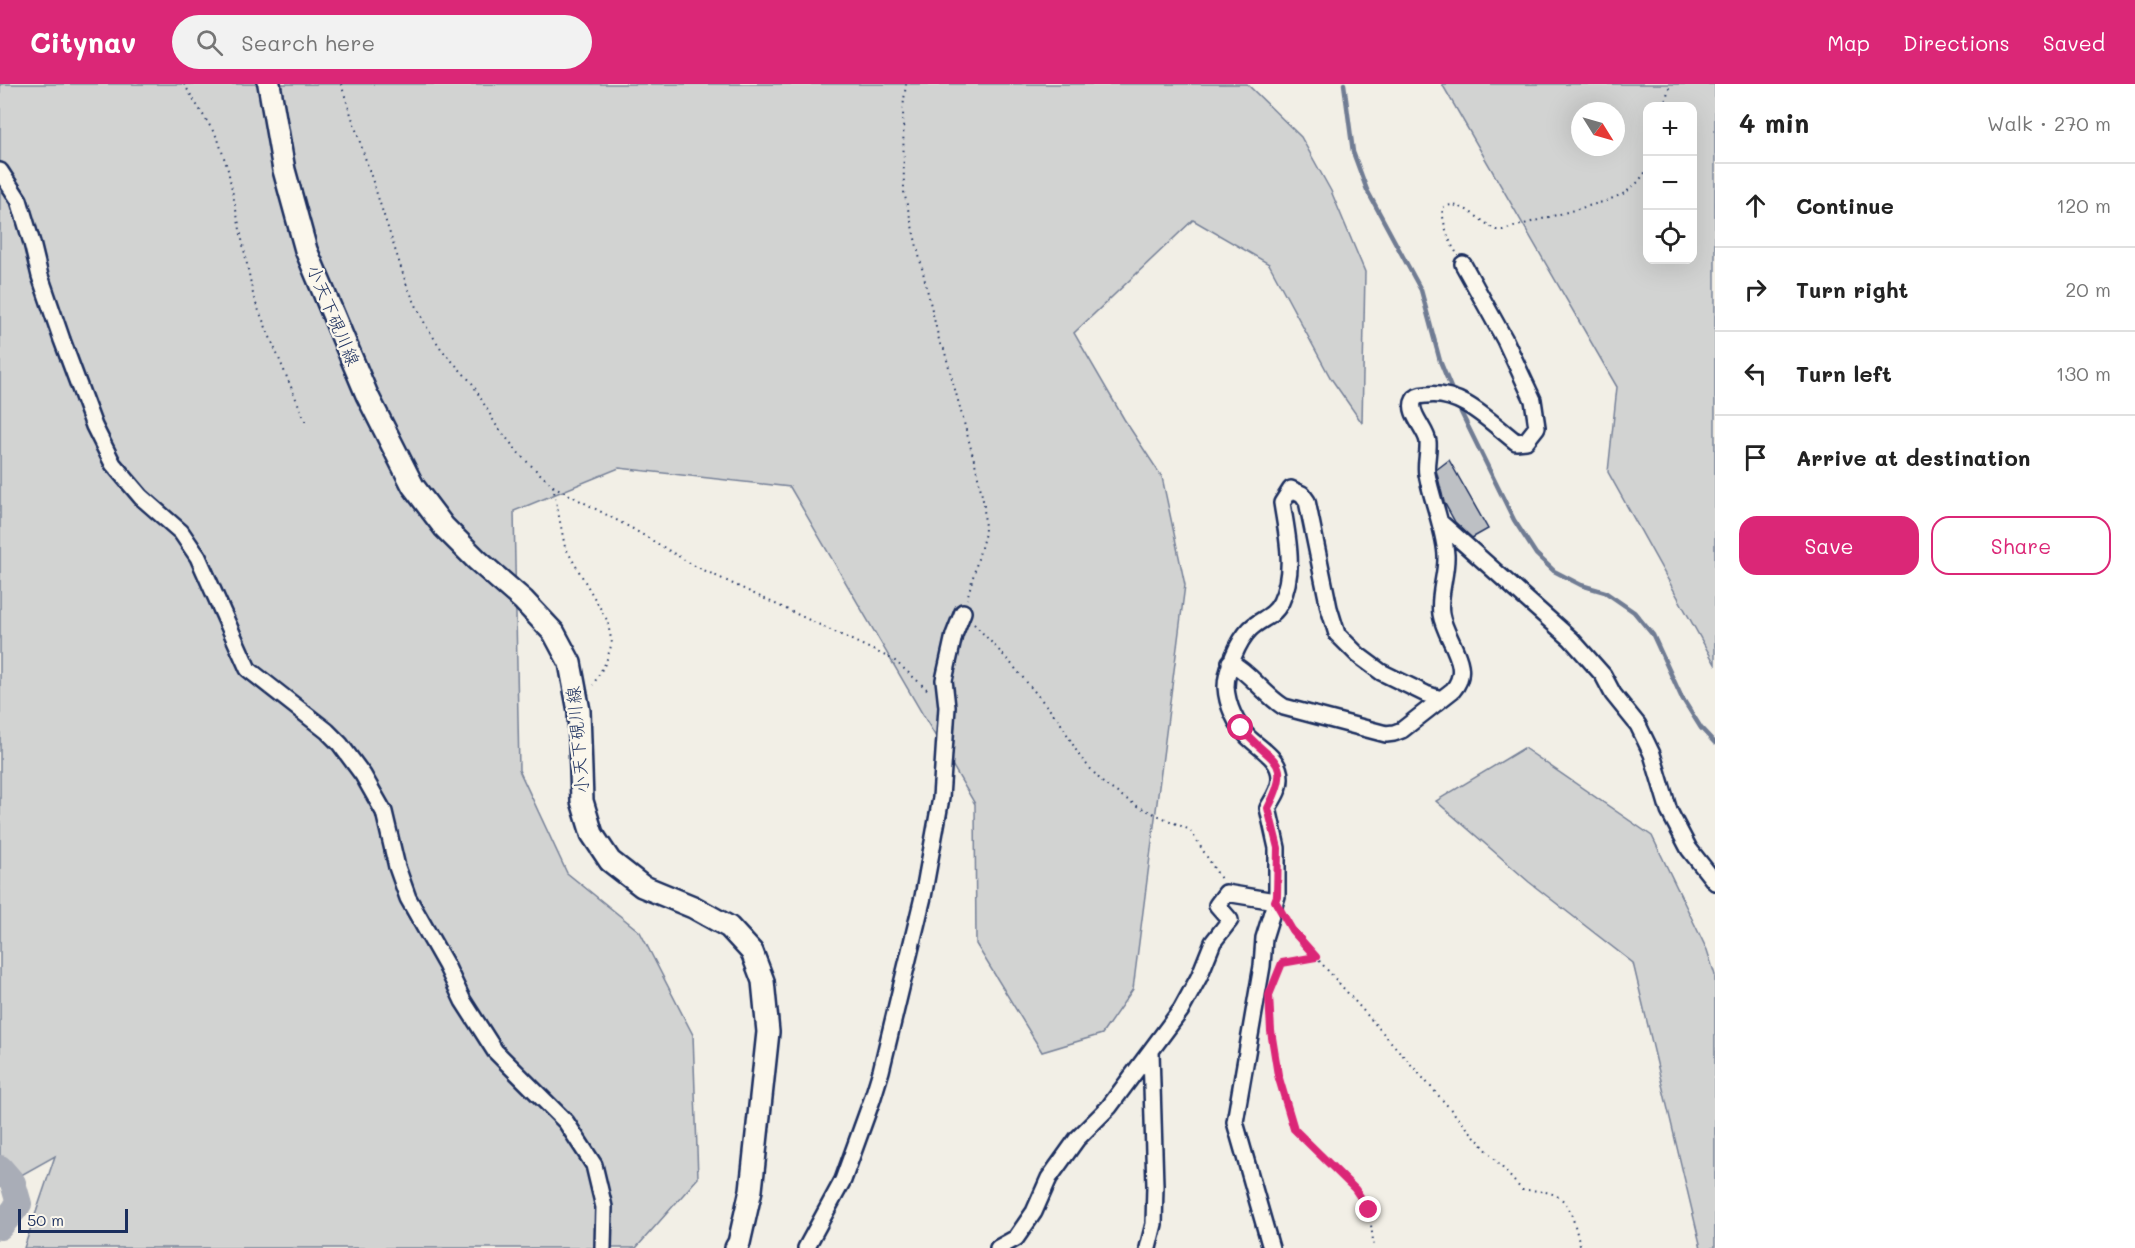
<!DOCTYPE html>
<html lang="en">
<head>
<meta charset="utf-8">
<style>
  :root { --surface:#fff; --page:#f2f2f2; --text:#222; --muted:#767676; --line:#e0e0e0; --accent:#db2777 }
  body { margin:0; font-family:Mali,"Klee One",sans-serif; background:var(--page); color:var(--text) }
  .controls { position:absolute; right:18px; top:18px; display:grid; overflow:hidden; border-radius:12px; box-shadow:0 6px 24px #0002 }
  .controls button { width:54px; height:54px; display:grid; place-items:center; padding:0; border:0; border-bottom:2px solid var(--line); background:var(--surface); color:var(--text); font:30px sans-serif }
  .compass { position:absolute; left:1571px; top:18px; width:54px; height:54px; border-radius:50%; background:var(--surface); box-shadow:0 6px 24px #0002; rotate:127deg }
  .scale { position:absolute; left:18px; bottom:15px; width:110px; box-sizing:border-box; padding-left:6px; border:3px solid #1b2f5e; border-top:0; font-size:16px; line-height:21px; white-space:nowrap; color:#1b2f5e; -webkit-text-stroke:4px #fbf7ec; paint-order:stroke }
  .stop { position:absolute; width:18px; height:18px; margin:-14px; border:4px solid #db2777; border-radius:50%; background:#fff }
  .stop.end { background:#db2777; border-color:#fff; box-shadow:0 2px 6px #0008 }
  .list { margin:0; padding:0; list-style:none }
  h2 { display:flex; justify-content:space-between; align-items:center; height:78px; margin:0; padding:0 24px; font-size:26px }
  h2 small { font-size:20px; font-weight:400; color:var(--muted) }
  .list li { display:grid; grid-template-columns:39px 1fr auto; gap:18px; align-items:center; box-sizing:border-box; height:84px; padding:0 24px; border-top:2px solid var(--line) }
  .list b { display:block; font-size:22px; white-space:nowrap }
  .list em { font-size:20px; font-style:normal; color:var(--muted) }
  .actions { display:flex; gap:12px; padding:18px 24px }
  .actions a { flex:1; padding:14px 0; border:2px solid var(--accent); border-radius:18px; text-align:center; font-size:21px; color:var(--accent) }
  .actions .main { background:var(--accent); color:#fff }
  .icon { flex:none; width:33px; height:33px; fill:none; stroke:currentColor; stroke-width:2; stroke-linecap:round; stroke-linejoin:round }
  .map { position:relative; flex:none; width:1715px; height:1164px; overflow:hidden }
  header { display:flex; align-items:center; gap:36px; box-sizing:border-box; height:84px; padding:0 30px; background:var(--accent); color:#fff }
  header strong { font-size:28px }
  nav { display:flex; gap:33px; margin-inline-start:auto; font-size:21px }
  .search { width:420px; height:54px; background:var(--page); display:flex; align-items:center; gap:15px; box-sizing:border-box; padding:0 21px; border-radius:33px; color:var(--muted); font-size:22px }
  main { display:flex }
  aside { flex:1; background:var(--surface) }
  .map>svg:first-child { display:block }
  .green { fill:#d2d3d2; stroke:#768198; stroke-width:1.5; fill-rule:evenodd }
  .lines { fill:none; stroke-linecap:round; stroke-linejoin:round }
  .stream { stroke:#707b93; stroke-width:4.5 }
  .river { stroke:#a9adb7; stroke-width:26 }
  .building { fill:#bdc0c4; stroke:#1b2f5e; stroke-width:1.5 }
  .minor-casing { stroke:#1b2f5e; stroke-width:20 }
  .secondary-casing { stroke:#1b2f5e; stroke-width:26 }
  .path { stroke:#1b2f5e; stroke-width:2; stroke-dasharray:1.5 4.5; stroke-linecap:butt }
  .minor { stroke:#fbf7ec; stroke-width:15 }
  .secondary { stroke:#fbf7ec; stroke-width:21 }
  .route { stroke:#db2777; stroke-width:8 }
  .labels { text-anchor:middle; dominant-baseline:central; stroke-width:4.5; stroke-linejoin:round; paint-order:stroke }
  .street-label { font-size:18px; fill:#1b2f5e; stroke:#fbf7ec }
</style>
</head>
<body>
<header>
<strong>Citynav</strong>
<div class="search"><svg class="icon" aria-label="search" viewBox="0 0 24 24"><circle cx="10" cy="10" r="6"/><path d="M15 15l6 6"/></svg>Search here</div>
<nav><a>Map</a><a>Directions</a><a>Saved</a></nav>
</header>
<main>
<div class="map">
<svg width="1715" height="1164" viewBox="0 0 1715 1164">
  <rect width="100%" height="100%" fill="#f2efe6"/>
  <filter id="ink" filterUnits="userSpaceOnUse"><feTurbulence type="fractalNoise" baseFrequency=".0167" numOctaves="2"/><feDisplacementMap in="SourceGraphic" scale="12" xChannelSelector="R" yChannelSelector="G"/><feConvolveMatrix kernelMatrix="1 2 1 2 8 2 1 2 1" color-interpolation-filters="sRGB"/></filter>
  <g filter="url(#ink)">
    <path class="green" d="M0,0H1247L1301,53L1331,107L1365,188L1362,339L1330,293L1269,180L1193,136L1074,249L1124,335L1162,393L1185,501L1133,905L1102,950L1042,968L976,860L975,720L790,403L619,384L514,427L519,686L567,789L640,848L693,951L698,1094L636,1164H24L55,1072L0,1103Z
      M1442,0H1715V580L1608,388L1617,303ZM1692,22V176H1648V22ZM1580,27H1616V63H1580Z
      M1524,664L1652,752L1707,866L1715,891V1164H1701L1633,879L1529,798L1436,717Z"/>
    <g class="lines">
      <path class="stream" d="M1344,0L1353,68L1367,106L1421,206L1440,277L1454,311
        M1458,322L1514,436L1536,470L1554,487L1581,501L1605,508L1634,528L1653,551L1681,612L1701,644L1715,659"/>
      <path class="river" d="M0,1084L13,1099L19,1120L0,1143"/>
    </g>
    <path class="building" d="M1449,376L1488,445L1472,454L1455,438L1444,418L1436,386Z"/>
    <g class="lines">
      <g class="minor-casing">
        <path id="minor" d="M0,87L19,116L32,159L40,192L62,256L94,342L113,380L141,413L181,448L198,473L248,585L327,647L340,660L363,691L384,728L397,783L408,814L446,881L463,917L495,967L566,1038L594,1081L604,1123L603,1164
          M1440,438L1571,555L1603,591L1613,610L1638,641L1652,670L1669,727L1689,765L1715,798
          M1230,578C1251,589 1264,611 1284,623L1386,650L1394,649L1402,646L1453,606C1474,582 1445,556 1441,530C1438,511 1447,490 1446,471C1444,443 1432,417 1427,390C1425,380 1429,369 1428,358C1427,346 1407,328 1414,316C1416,312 1421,311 1426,311C1461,306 1490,338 1516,358L1526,357L1537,343L1533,316L1505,256L1463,180
          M806,1164L843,1096L872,1016L881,987L923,813L941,714L947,623L944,596L954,551L963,528
          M998,1164L1016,1154L1034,1128L1049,1094L1077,1055L1109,1023L1181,926L1199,893L1213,858L1230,836L1217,821L1226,809L1275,817
          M1148,1164L1154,1140L1155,1102L1151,968
          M1271,1164L1235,1038L1262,882L1264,854L1277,812V764L1268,724C1273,715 1280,706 1280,695C1281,675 1260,665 1248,653C1236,640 1227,621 1226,603C1226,586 1238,557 1250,545C1261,534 1273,534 1281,518C1296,486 1287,452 1282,419L1291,405L1302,410L1307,417L1329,524L1337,550L1358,571L1381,588L1426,610L1441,615"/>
      </g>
      <g class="secondary-casing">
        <path id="secondary" d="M269,0L284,86L306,166L367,311L413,402L444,443L477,476L523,516L554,549L570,579L579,627L582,717L592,750L610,777L642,802L693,823L729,843L752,868L763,897L768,948L751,1106L739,1159L736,1164"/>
      </g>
      <path class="path" d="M184,0L218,55L228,86L254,215L307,341
        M341,0L407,202L426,242L442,266L472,299L496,341L521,372L553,402L633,445L693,481L894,576L930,608
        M906,0L903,24L904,108L940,260L944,265L976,383L984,421L985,449L967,515
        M1664,22L1670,0
        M1456,168C1448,156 1443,139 1442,124C1459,113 1481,138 1496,146H1503L1606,117L1625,109L1638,98L1648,85
        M553,402L565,463L607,536L612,559L606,578L593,601
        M974,540L1009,577L1060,638L1080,673L1104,700L1137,722L1190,746L1221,795
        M1285,835L1292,846L1522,1106C1572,1106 1569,1123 1581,1164
        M1276,894L1282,878L1316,873
        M1270,928L1278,991L1295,1045L1355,1105L1369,1126L1374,1164"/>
      <use href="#minor" class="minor"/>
      <use href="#secondary" class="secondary"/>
    </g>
  </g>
  <g class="lines" filter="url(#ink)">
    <path class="route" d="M1241,644C1269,679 1295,673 1268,724L1278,764L1277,812L1275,817L1292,846L1316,873L1282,879L1269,911L1271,947L1278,991L1294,1045L1355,1105L1369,1126"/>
  </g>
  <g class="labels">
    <g class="street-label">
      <text transform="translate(334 231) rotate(67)">小天下硯川線</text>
      <text transform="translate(577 656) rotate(-95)">小天下硯川線</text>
    </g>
  </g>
</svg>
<div class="controls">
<button>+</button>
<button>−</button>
<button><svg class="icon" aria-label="locate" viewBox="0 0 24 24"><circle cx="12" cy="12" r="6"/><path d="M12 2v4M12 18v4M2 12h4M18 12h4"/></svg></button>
</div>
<svg class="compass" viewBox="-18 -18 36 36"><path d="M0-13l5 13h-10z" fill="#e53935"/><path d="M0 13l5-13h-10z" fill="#767676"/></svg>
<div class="scale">50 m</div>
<div class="stop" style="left:1241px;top:644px"></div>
<div class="stop end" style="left:1369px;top:1126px"></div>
</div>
<aside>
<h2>4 min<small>Walk · 270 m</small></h2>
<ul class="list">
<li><svg class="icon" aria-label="ahead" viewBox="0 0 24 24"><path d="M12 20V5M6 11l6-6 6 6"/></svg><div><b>Continue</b></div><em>120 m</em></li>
<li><svg class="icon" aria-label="right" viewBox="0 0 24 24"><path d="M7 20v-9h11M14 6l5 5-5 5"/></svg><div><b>Turn right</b></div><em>20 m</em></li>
<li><svg class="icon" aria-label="left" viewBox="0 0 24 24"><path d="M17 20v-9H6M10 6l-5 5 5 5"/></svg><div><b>Turn left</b></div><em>130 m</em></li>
<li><svg class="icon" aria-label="arrive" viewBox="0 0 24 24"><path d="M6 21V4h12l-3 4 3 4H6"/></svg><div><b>Arrive at destination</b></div></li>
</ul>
<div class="actions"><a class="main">Save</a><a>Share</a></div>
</aside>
</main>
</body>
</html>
